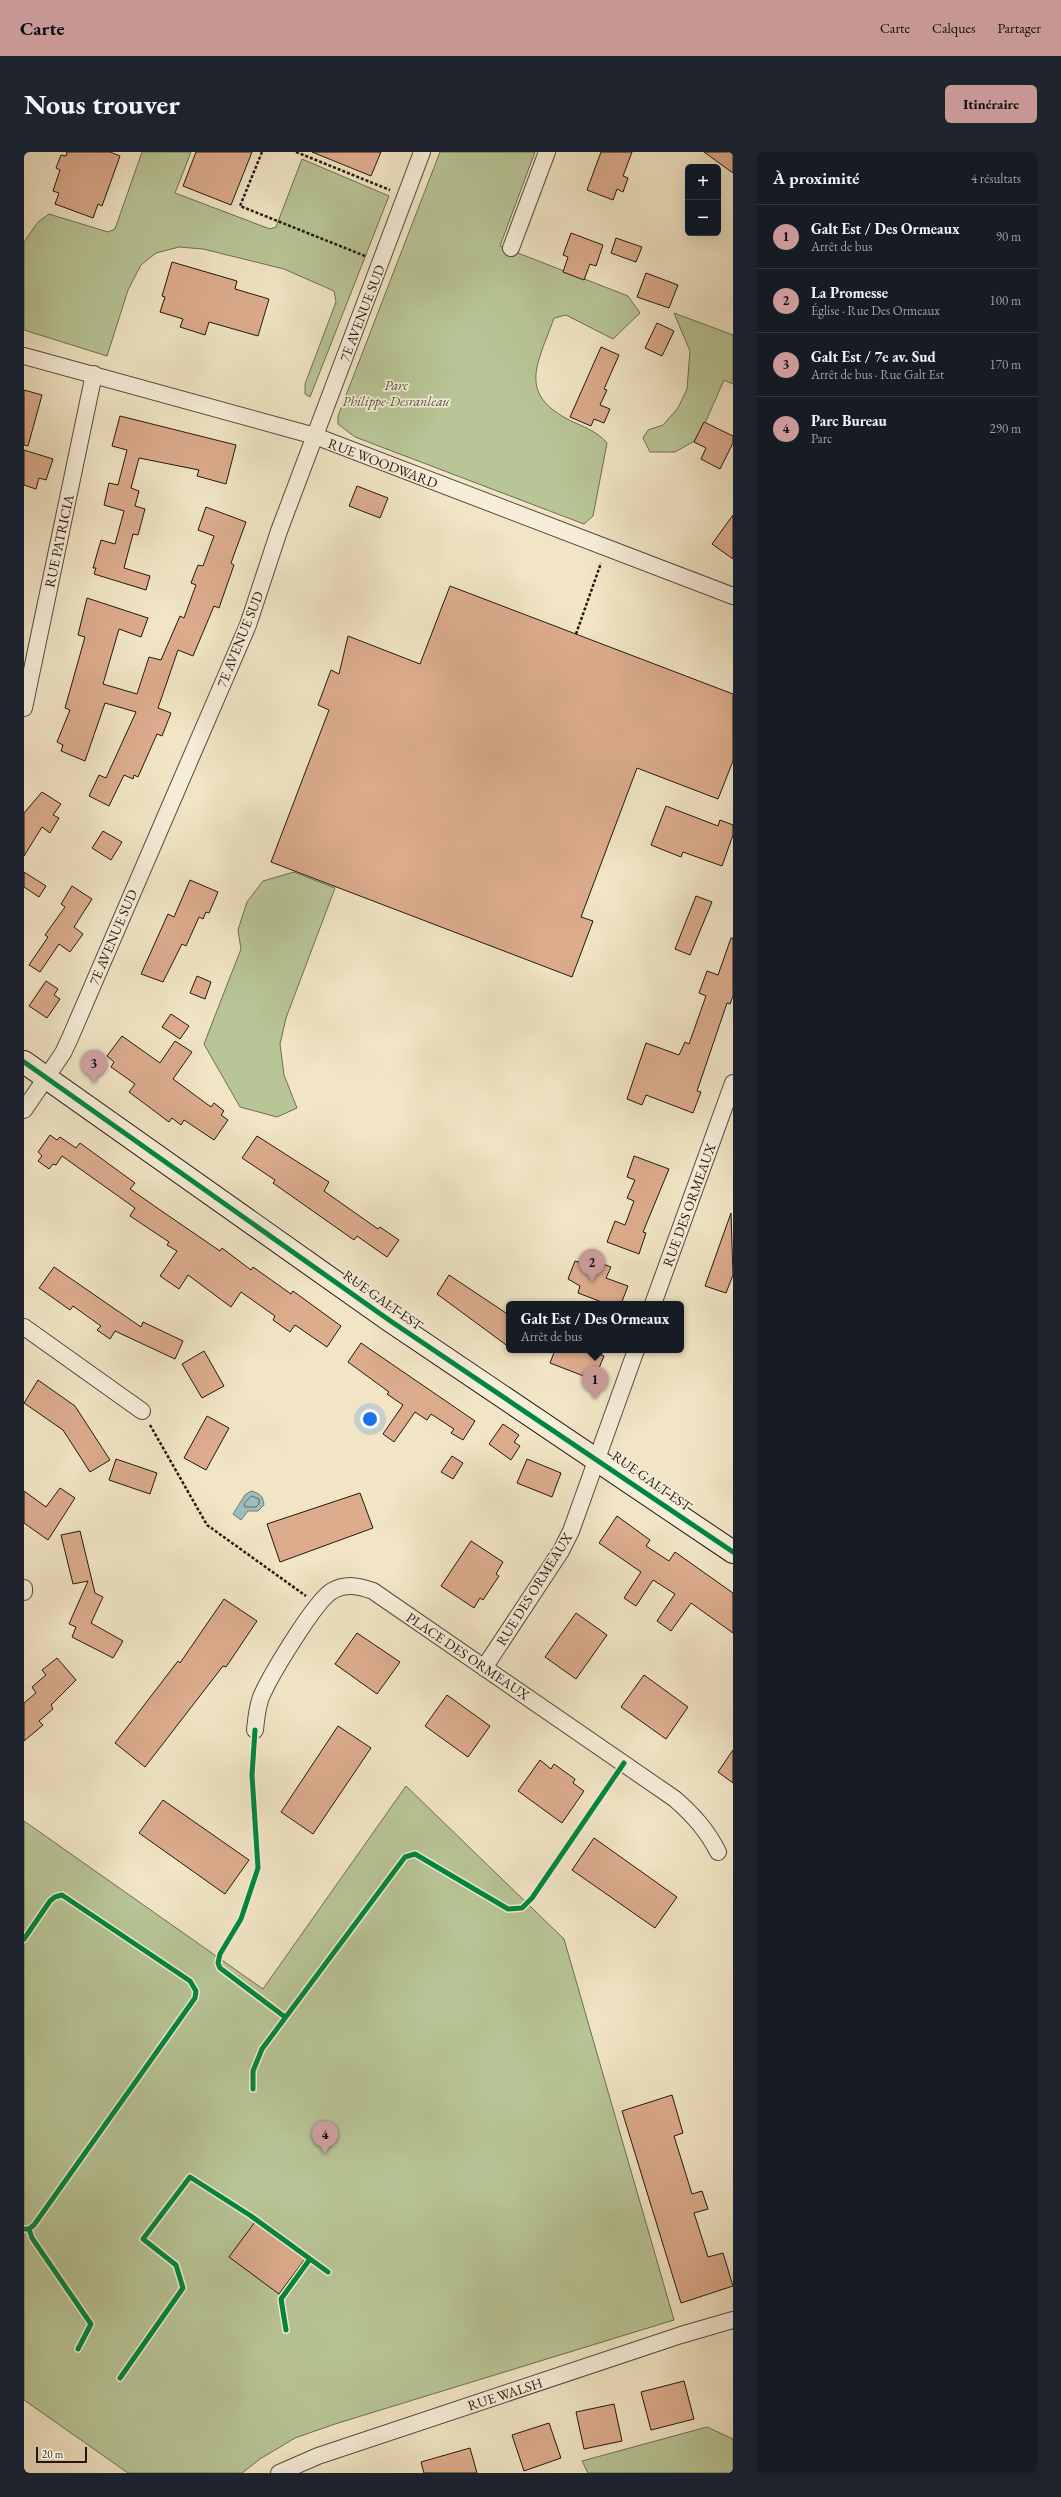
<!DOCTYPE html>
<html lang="fr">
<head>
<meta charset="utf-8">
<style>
  :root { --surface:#171b24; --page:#20242c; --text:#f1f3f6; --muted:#9ea1a6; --line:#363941; --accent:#c59692 }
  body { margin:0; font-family:"EB Garamond",serif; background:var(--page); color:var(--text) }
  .controls { position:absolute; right:12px; top:12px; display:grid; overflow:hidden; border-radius:6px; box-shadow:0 4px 16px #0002 }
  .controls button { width:36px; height:36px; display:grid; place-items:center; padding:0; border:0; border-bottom:1px solid var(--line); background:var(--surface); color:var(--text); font:20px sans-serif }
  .scale { position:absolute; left:12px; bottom:10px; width:51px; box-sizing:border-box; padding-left:4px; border:2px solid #231711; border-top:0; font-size:11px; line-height:14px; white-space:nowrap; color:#231711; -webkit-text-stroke:3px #f6eed9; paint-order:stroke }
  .you { position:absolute; left:346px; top:1267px; width:14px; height:14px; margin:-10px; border:3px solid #fff; border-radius:50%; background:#1a73e8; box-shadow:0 0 0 6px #1a73e833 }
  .badge { display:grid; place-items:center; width:26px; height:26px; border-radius:50%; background:var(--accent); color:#111; font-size:13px; font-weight:700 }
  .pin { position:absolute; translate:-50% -33px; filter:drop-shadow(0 1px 2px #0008) }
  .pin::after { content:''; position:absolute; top:21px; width:14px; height:12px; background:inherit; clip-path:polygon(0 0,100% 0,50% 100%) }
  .popup { position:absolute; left:482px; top:1149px; width:178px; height:52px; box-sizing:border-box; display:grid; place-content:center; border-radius:6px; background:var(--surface); filter:drop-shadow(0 1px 3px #0005); font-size:13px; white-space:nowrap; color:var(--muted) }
  .popup b { font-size:15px; color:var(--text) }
  .popup::after { content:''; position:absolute; left:50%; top:100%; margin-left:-8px; border:8px solid transparent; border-top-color:var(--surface) }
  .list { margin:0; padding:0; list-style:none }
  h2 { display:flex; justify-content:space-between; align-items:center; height:52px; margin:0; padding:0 16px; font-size:17px }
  h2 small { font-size:13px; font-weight:400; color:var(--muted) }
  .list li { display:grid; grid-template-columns:26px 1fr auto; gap:12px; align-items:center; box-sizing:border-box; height:64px; padding:0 16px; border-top:1px solid var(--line) }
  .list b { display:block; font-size:15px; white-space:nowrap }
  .list p { margin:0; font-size:13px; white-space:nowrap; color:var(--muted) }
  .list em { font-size:13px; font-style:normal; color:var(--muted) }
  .map { position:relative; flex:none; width:709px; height:2321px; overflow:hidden; border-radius:6px }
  header { display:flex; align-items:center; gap:24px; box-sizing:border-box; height:56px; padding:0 20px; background:var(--accent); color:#111 }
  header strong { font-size:19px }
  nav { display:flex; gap:22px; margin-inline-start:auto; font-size:14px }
  .intro { display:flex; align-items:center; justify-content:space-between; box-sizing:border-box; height:96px; padding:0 24px }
  h1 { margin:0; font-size:28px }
  .button { padding:10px 18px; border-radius:6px; background:var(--accent); color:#111; font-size:14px; font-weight:700 }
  main { display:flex; gap:24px; padding:0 24px }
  aside { flex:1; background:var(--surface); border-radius:6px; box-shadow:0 4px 16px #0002 }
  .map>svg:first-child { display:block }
  .green { fill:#b8c596; stroke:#6e6e54 }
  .water { fill:#9dbdbd; stroke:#6c7b78 }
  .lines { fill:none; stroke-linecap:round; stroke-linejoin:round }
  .shore { stroke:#606a67; stroke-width:1 }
  .building { fill:#dcac8d; stroke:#231711 }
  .street-casing { stroke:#564a3e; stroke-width:18 }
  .secondary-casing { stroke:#231711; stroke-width:24 }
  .path { stroke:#231711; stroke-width:2.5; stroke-dasharray:3 2; stroke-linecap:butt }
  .street { stroke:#f6eed9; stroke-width:16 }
  .secondary { stroke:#f6eed9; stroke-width:22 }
  .cycleway-casing { stroke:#f6eed9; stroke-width:8 }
  .cycleway { stroke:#00873e; stroke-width:5 }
  .labels { text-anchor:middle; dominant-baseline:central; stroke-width:3.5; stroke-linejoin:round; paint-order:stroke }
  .street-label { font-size:14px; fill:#231711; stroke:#f6eed9 }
  .park-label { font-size:14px; font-style:italic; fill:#575440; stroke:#f6eed9 }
</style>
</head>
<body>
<header>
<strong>Carte</strong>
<nav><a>Carte</a><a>Calques</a><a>Partager</a></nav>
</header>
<div class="intro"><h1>Nous trouver</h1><a class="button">Itinéraire</a></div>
<main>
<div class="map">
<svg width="709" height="2321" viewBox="0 0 709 2321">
  <rect width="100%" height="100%" fill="#f1e5c5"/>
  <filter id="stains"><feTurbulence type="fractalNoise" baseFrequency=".005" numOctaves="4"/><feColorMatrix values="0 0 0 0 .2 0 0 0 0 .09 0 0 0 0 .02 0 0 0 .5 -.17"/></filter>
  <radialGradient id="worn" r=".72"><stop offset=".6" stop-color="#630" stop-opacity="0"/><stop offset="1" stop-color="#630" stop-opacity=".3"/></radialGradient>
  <path class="green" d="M118,0H167L151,41L246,77L252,75L278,7L365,44L286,245L281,242V232L312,150L310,139L260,117L179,97L155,95L132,101L117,113L104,138L83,204L0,178V90L14,70L25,62L84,80L91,77Z
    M416,0H511L476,94L604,144L616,161L589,187L542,163L530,166C514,212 492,241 547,269C560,275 574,280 583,291L569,364L560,372L331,285L314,272V264Z
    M650,161L709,183V232L700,228L674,287L651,300H626L619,286L624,278L639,273L654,256L663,237L666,199Z
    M270,720L311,736L262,866L256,892L260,923L273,956L253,965L216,955L180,892L217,797L214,778L223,750L239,729Z
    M382,1634L540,1787L650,2168L311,2272L271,2286L236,2307L218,2321H104L0,2248V1669L239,1837Z
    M683,2275L709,2287V2321H564L558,2309Z"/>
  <path class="water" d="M227,1339C236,1341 239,1344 240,1353L234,1359H224L217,1368L209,1362L221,1343Z"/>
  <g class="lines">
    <path class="shore" d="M228,1344L235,1347V1352L232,1355H221L220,1352Z"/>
  </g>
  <path class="building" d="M43,0H86L96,4L78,54L74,52L69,66L31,52L35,41L29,39L36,18L32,16L37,3L42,4Z
    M172,0H228L207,53L159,34Z
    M288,0H357L347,24Z
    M577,0H608L599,24L604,26L599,40L593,37L589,48L563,38Z
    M680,0H709V21Z
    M547,81L579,93L572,114L566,112L560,128L539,120L544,105L539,103Z
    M592,86L618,95L612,110L587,101Z
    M148,110L213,129L211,137L245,147L234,184L185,170L181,183L156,175L159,167L136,160L141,145L138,144Z
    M622,121L654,133L645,156L613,145Z
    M633,171L650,179L638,204L621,196Z
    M577,195L595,203L580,237L583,238L576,253L586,257L580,271L570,267L567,274L546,265Z
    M0,238L18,243L4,294L0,293Z
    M96,264L212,293L202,332L173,324L175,318L115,306L107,336L115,339L111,354L121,357L114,383L109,382L100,416L126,424L122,438L70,422L72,416H69L77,388L91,392L100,359L80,353L85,331L94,333L103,298L88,294Z
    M680,270L709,284V291L696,317L677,307L682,296L670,290Z
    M0,298L29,307L22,328L15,326L12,337L0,333Z
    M333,334L364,346L356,366L325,354Z
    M182,355L222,370L207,411L210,413L195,456L190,454L169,504L154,498L134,556L147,561L138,584L133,582L114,625L110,623L109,627L100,623L85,654L65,644L75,623L82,626L112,560L81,551L61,609L37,599L39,593L33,590L46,558L41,556L61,485L54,483L63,446L124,466L117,485L95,477L79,532L113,542L125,505L137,508L156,464L160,466L172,433L167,431L174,413L179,414L190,384L174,378Z
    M709,363V407L688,392Z
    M426,434L709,542V609L694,647L613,616L557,765L569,769L548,825L247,710L305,558L294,553L307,518L315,522L324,484L396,512Z
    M18,640L37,652L29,663L35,666L26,681L18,675L0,704V661Z
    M642,654L694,674L696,668L709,673V683L698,714L659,700L657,705L627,693Z
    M79,679L98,690L87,708L68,696Z
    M0,720L22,734L15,745L0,735Z
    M166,728L194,740L185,761L182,760L179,767L175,765L162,794L158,792L139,830L117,822L144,762L150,765Z
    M48,734L68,747L50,775L59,782L46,800L35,792L16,820L5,813L24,785L21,783L41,755L37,752Z
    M672,744L688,750L666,803L651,797Z
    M707,786H709V844L706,852L703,851L673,939L677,940L669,961L622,943L618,953L603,947L622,891L655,903L661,890L665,892L682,844L675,841L683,819L694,823Z
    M173,824L187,830L181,847L166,841Z
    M22,829L34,837L30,843L36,847L23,866L5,854Z
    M147,862L165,874L156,887L138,875Z
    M98,884L136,911L151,889L168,900L149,927L187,955L190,951L200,959L197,963L204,968L190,988L160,968L157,973L148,966L145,970L105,940L111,932L87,915L90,910L83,904Z
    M26,983L33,988L36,985L52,996L56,991L111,1031L106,1037L139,1060L196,1099L198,1096L227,1118L229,1115L267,1142L269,1139L317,1174L303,1195L271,1173L266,1180L249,1168L251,1164L217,1140L207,1155L164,1123L155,1137L136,1124L153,1099L143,1093L145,1090L106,1064L111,1056L38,1004L32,1013L29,1012L25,1017L14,1009L18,1004L14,1000Z
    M233,984L305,1030L300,1039L354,1077L356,1075L375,1088L363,1105L333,1084L330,1088L249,1031L251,1028L218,1006Z
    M610,1004L645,1017L619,1080L622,1081L615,1102L583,1090L591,1069L601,1073L610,1049L603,1046L611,1028L603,1025Z
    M707,1061L709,1123L702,1141L681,1134Z
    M563,1106L587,1115L582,1126L604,1134L597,1152H583L554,1141L556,1134L544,1127L551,1109L561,1112Z
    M30,1115L117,1175L119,1170L159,1189L151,1207L91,1179L86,1187L73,1178L77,1174L49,1154L46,1158L15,1136Z
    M425,1123L485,1163V1195L413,1142Z
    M337,1191L451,1269L439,1288L427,1281L430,1277L407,1262L403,1268L391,1260L370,1290L359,1282L379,1253L363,1242L365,1240L324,1210Z
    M531,1198H564L580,1204L570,1228L526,1211Z
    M180,1199L200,1234L178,1246L158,1212Z
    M14,1228L51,1254L86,1308L66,1320L39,1278L0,1251Z
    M183,1264L205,1276L182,1318L160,1306Z
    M479,1272L495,1283L490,1290L496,1294L487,1308L465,1292Z
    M428,1304L439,1311L429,1327L417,1320Z
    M92,1307L133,1321L126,1342L85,1328Z
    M503,1307L537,1321L528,1345L493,1331Z
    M36,1336L51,1346L24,1388L0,1371V1339L22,1355Z
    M336,1341L349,1376L256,1410L243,1372Z
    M593,1364L626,1388L622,1394L645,1409L651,1400L709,1441V1481L667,1451L647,1479L633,1469L651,1442L629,1428L612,1454L600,1446L617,1420L575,1391Z
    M56,1379L71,1441L79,1445L67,1471L99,1489L89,1506L48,1485L52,1475L45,1472L64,1429L49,1432L37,1383Z
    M447,1389L479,1410L472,1422L475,1424L459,1448L456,1446L450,1456L417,1434Z
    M200,1447L233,1469L202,1515L199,1514L121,1615L91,1591L154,1509L156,1511Z
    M552,1461L583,1483L552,1527L521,1505Z
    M333,1481L376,1510L353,1542L311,1512Z
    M33,1506L52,1528L27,1553L29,1557L15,1569L19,1573L0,1589V1551L12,1541L8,1535L22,1523L18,1518Z
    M620,1523L664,1555L642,1587L597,1555Z
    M423,1543L466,1574L444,1605L401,1574Z
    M314,1574L347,1596L289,1682L257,1660Z
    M709,1598V1631L694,1620Z
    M516,1608L527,1617L530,1612L551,1627L549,1631L560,1639L538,1671L494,1639Z
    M139,1648L225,1708L201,1742L115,1681Z
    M570,1686L653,1745L631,1776L548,1718Z
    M648,1943L659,1981L650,1984L668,2042L678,2039L684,2057L670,2061L684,2105L699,2101L709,2134L657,2151L598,1959Z
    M231,2070L281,2107L255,2142L205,2105Z
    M660,2229L670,2267L627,2278L617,2240Z
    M590,2252L598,2289L560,2297L552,2260Z
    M525,2271L537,2306L500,2319L488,2283Z
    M446,2296L453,2321H400L397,2310Z"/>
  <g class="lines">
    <g class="street-casing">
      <path id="street" d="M487,96L523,0
        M0,204L291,284L709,444
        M0,556L70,222
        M0,958L39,901L46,886L224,473L255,379L398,0
        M629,1152L709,931
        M0,1175L118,1259
        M0,1436V1440
        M460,1516L537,1399L547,1379L612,1198
        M231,1578C232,1567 233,1556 237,1545C246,1524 291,1449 308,1439C322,1431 335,1434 349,1439L651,1647C669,1663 683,1678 694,1700
        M255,2321L294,2304L657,2183L709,2168"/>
    </g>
    <g class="secondary-casing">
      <path id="secondary" d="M0,910L365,1168L709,1400"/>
    </g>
    <path class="path" d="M238,0L216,54L341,104
      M272,0L366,38
      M552,482L577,411
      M126,1273L183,1373L282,1444"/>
    <use href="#street" class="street"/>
    <use href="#secondary" class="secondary"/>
    <g class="cycleway-casing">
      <path id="cycleway" d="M0,910L365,1168L709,1400
        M231,1578L228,1623L234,1716L217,1767L196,1802L194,1811L196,1816L261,1865
        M0,1787L26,1749L31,1745L38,1743L166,1829L172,1839L171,1846L10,2073L5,2077H0
        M229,1937V1919L238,1897L381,1705L391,1702L484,1757L498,1756L508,1746L600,1611
        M5,2077L8,2086L67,2172L54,2197
        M262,2178L257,2147L286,2107
        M96,2226L159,2136L152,2113L119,2087L166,2025L227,2064L304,2120"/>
    </g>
    <use href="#cycleway" class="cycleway"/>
  </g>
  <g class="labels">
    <g class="street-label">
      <text transform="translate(338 161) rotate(-69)">7E AVENUE SUD</text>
      <text transform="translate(359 311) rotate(21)">RUE WOODWARD</text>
      <text transform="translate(35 389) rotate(-78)">RUE PATRICIA</text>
      <text transform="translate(216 487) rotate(-68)">7E AVENUE SUD</text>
      <text transform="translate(89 785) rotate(-67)">7E AVENUE SUD</text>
      <text transform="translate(665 1053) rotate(-70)">RUE DES ORMEAUX</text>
      <text transform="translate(359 1148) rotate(35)">RUE GALT EST</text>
      <text transform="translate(628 1329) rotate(35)">RUE GALT EST</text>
      <text transform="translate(510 1437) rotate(-58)">RUE DES ORMEAUX</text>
      <text transform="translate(444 1504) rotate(34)">PLACE DES ORMEAUX</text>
      <text transform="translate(481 2242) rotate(-18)">RUE WALSH</text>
    </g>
    <g class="park-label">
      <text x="372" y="233">Parc<tspan x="372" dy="16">Philippe-Desranleau</tspan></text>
    </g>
  </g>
  <rect width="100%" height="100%" filter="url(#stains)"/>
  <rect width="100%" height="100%" fill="url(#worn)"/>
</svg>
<div class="controls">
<button>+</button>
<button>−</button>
</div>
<div class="scale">20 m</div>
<div class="you"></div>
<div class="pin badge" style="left:571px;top:1247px">1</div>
<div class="popup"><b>Galt Est / Des Ormeaux</b>Arrêt de bus</div>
<div class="pin badge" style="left:568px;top:1130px">2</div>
<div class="pin badge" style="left:70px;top:931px">3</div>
<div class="pin badge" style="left:301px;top:2002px">4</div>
</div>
<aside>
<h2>À proximité<small>4 résultats</small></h2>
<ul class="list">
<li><span class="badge">1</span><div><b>Galt Est / Des Ormeaux</b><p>Arrêt de bus</p></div><em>90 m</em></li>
<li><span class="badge">2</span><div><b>La Promesse</b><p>Église · Rue Des Ormeaux</p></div><em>100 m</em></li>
<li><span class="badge">3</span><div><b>Galt Est / 7e av. Sud</b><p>Arrêt de bus · Rue Galt Est</p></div><em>170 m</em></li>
<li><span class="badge">4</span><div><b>Parc Bureau</b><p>Parc</p></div><em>290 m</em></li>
</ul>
</aside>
</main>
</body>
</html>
